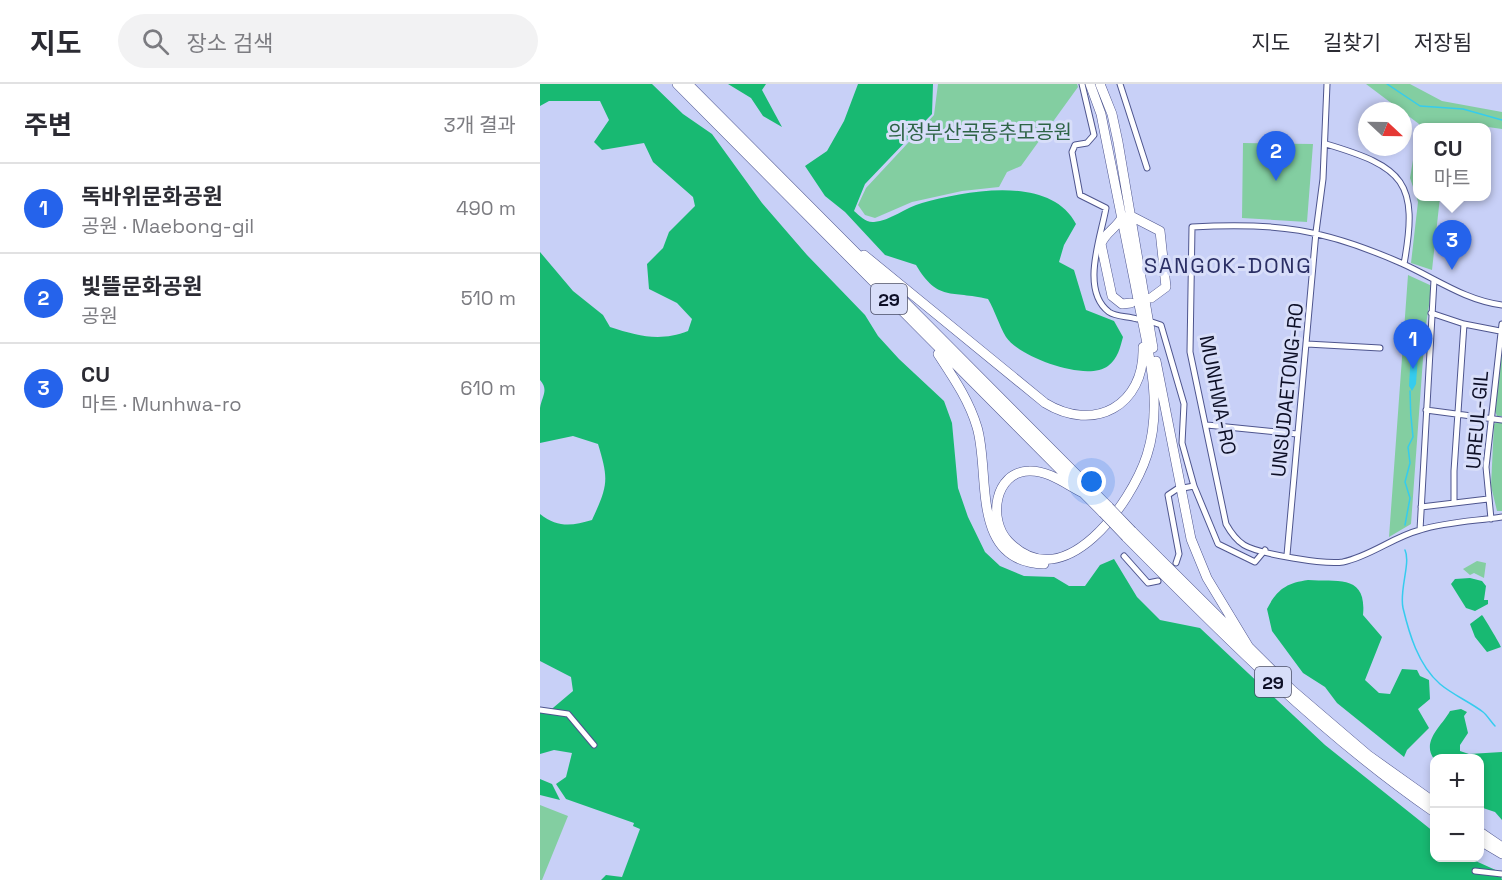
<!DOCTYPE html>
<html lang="ko">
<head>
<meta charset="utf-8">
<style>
  :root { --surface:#fff; --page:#f2f2f3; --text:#2b2b33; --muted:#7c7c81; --line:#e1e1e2; --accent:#2563eb }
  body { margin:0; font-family:"Space Grotesk","Noto Sans KR",sans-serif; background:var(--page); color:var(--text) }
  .controls { position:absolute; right:18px; bottom:18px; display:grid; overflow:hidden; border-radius:12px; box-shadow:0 3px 9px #0003 }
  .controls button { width:54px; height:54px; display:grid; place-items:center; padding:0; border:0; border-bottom:2px solid var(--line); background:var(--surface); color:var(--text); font:30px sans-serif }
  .compass { position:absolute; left:818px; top:18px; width:54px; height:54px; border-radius:50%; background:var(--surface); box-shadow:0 3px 9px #0003; rotate:112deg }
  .you { position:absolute; left:552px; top:398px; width:21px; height:21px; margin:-15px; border:4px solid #fff; border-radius:50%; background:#1a73e8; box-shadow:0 0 0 9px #1a73e833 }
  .badge { display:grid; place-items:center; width:39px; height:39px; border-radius:50%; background:var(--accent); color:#fff; font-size:20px; font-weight:700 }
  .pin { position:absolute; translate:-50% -50px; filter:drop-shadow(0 2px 3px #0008) }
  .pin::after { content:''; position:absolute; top:32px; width:21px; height:18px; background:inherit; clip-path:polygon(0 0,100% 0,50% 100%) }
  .popup { position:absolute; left:873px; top:39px; width:78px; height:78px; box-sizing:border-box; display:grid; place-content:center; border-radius:12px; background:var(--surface); filter:drop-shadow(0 2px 4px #0005); font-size:20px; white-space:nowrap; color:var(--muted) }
  .popup b { font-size:22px; color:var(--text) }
  .popup::after { content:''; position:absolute; left:50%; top:100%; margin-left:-12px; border:12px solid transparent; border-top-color:var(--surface) }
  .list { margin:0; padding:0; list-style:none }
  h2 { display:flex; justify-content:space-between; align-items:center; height:78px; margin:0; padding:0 24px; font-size:26px }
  h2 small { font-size:20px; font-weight:400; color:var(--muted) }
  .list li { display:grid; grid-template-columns:39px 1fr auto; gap:18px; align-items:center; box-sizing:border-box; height:90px; padding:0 24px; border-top:2px solid var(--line) }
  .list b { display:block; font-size:22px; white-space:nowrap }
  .list p { margin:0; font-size:20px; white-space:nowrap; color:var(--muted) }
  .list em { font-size:20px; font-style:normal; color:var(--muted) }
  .icon { flex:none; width:33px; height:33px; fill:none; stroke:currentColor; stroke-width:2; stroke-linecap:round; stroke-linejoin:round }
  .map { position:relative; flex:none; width:962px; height:796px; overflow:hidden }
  header { display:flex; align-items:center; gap:36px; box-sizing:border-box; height:84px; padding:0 30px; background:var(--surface); border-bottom:2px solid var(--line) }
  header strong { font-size:28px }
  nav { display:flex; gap:33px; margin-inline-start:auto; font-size:21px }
  .search { width:420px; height:54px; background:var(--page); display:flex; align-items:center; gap:15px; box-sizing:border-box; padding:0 21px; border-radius:33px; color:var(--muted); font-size:22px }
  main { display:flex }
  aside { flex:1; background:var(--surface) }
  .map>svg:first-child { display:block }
  .green { fill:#83cea1 }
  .forest { fill:#18b972 }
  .water { fill:#35ccee }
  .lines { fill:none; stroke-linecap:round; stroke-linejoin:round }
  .stream { stroke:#35ccee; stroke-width:1.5 }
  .minor-casing { stroke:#4e558e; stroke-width:7 }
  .motorway-casing { stroke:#4e558e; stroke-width:10 }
  .minor { stroke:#fff; stroke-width:5 }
  .motorway { stroke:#fff; stroke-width:9 }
  .motorway-bridge-casing { stroke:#4e558e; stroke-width:10; stroke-linecap:butt }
  .motorway-bridge { stroke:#fff; stroke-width:9 }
  .labels { text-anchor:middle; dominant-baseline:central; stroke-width:6; stroke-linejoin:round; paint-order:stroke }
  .shield { fill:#d8def9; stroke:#4a4d65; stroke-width:1.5 }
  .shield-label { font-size:18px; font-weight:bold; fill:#0d0f26 }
  .park-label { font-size:20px; fill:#2d6345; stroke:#d8def9 }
  .street-label { font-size:20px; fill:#0d0f26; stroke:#d8def9 }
  .quarter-label { font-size:22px; letter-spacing:1.5px; fill:#2b2f65; stroke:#d8def9 }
</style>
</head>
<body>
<header>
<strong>지도</strong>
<div class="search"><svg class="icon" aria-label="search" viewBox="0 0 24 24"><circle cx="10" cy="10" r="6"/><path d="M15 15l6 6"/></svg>장소 검색</div>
<nav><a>지도</a><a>길찾기</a><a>저장됨</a></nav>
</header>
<main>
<aside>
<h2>주변<small>3개 결과</small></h2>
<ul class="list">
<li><span class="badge">1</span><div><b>독바위문화공원</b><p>공원 · Maebong-gil</p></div><em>490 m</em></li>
<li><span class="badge">2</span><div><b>빛뜰문화공원</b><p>공원</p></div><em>510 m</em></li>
<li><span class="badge">3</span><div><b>CU</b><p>마트 · Munhwa-ro</p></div><em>610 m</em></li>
</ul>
</aside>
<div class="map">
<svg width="962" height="796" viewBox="0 0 962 796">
  <rect width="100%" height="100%" fill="#c8d0f7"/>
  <path class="green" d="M398,0H537L538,3L481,82L467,88L459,103L422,107L372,118L335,134L325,131L318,121L326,104L394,31Z
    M826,0H870L902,17L962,28V45L941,42L879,43V40Z
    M877,52L878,112L900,113L892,186L871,179L878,118L870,94Z
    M703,59L773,60L767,138L702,134Z
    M868,191L892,202L885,247L871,440L849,453Z
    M962,261V332H957L955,327Z
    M957,338H962V427H957L951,402L954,340Z
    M937,477L946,479L944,494L934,489L930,491L923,485Z
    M0,721L28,732L2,796H0Z"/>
  <path class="forest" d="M0,0H112L143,30L172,50L222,119L267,171L325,231L338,252L359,275L404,317L412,339L418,404L428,433L445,468L460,482L484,492L514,493L529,502H545L560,481L574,475L597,513L620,536L660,544L785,661L894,748V774H929L960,788L962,796H61L66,791L82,793L100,745L93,742L94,739L26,715L16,700L26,693L32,669L14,666L0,670V628L7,629L33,607L31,593L0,577V430C18,444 32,442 52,436C68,401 69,396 58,360L33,352L0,359C0,348 0,335 0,324C2,312 9,306 0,296V168L33,207L63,231L70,243C98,252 120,258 148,247L152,235L137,219L109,205L107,180L123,164L129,148L155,122L153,113L113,78L104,59L62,66L54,58L69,36L60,17H9L0,22Z
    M188,0H226L222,6L242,43L223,32L211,14Z
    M318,0H393L392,30L325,100L314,127C320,132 326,139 334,138C350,137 366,123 382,119C425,107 510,90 536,140L524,161L519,178L534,186L546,226L574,237L583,253C580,264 578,274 568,282C547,298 480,274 466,253C459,241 455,227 448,215C411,206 398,218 376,181L345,171L305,128L285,112L265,82L287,67L304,37Z
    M930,494L942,497L946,502L944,516H948V520L935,527L926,524L911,500L915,495Z
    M768,496C798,498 827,490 823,531L842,553L825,596L839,609L850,610L862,585L877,586L880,592L889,596L890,615L878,625L889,644L867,666L864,673L797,619L785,603L763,589L732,547L727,525C737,505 747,499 768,496Z
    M942,531C944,533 960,560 961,563L947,568L935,553L930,540Z
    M921,625L927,628L924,632L928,649L920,661V667L929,670L962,668V736L955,728L940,723V674L894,675C881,657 902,642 910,627Z
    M0,695L12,700L20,716L0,711Z"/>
  <path class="water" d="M871,267L878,272L876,300L872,307L869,302Z"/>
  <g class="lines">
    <path class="stream" d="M847,0L880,22L923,25L962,36
      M865,441L870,414L865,398L870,379L868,363L873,353C871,338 870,323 870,307
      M865,466C871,479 859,506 863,524C869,549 878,581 900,600C913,611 930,618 943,628C947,631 951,638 955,642"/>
    <g class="minor-casing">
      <path id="minor" d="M542,0L554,51L547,59L535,61L532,68L540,111L566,124C561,153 540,206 569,228C576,233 588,232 597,235
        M580,0L607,84
        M786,60C864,83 879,98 864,180
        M962,221C924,216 895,194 861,179C784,145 736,138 652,143L650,268L686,440C691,449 696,456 704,461C719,470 786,481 803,478C831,472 853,453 880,446C906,438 935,437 962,433
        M891,229L924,240L960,247
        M612,238L621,241L644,320L642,359L654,402
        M767,260L840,264
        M886,326L962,336
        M667,341L757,350
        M643,404L654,402L678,460L715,478L725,466
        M914,417V387L924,240
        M881,423L948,415
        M951,435L946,383L962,240
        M880,446L894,196
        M747,471L776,148L783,95L787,0
        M584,472L608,499L618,497
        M636,479L639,470L628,411L637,405
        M0,626L28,630L54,661
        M935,787L962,790"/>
    </g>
    <g class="motorway-casing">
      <path id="motorway" d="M137,0L563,429
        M148,0L569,423
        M560,0L572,30L578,58L613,264
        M589,131L620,147L626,203L611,214
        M581,135C575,145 565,149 561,160L572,212L582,220L591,219
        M324,171L505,319C554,349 605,322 603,263
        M398,270C413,293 429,316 437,343C451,389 429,478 504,480
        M616,277L651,455L667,494L710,565
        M543,409C527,401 508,386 489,387C454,388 448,436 468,457C524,516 592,418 607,371C625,315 605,256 595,200C584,144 572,87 561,30L550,0
        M592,447L752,606L828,671L894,718
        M586,453C683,551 780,649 894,728
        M940,748L962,763
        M940,757L962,770"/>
    </g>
    <use href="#minor" class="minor"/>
    <use href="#motorway" class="motorway"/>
    <g class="motorway-bridge-casing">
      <path id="motorway-bridge" d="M569,423L592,447
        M563,429L586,453"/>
    </g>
    <use href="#motorway-bridge" class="motorway-bridge"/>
  </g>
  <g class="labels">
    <g class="shield">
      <rect x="331" y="200" width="36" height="30" rx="4.5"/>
      <rect x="715" y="583" width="36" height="30" rx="4.5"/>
    </g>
    <g class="shield-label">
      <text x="349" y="215">29</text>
      <text x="733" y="598">29</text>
    </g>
    <g class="park-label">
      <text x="440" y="48">의정부산곡동추모공원</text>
    </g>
    <g class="street-label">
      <text transform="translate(747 306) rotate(-84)">UNSUDAETONG-RO</text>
      <text transform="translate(678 311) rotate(79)">MUNHWA-RO</text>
      <text transform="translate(937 336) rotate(-85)">UREUL-GIL</text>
    </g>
    <g class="quarter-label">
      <text x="688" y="181">SANGOK-DONG</text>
    </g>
  </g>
</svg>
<div class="controls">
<button>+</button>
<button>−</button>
</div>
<svg class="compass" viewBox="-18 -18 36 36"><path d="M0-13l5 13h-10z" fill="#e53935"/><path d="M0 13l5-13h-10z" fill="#7c7c81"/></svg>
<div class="you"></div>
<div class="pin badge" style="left:873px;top:285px">1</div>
<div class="pin badge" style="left:736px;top:97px">2</div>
<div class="pin badge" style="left:912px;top:186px">3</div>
<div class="popup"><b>CU</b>마트</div>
</div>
</main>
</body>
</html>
